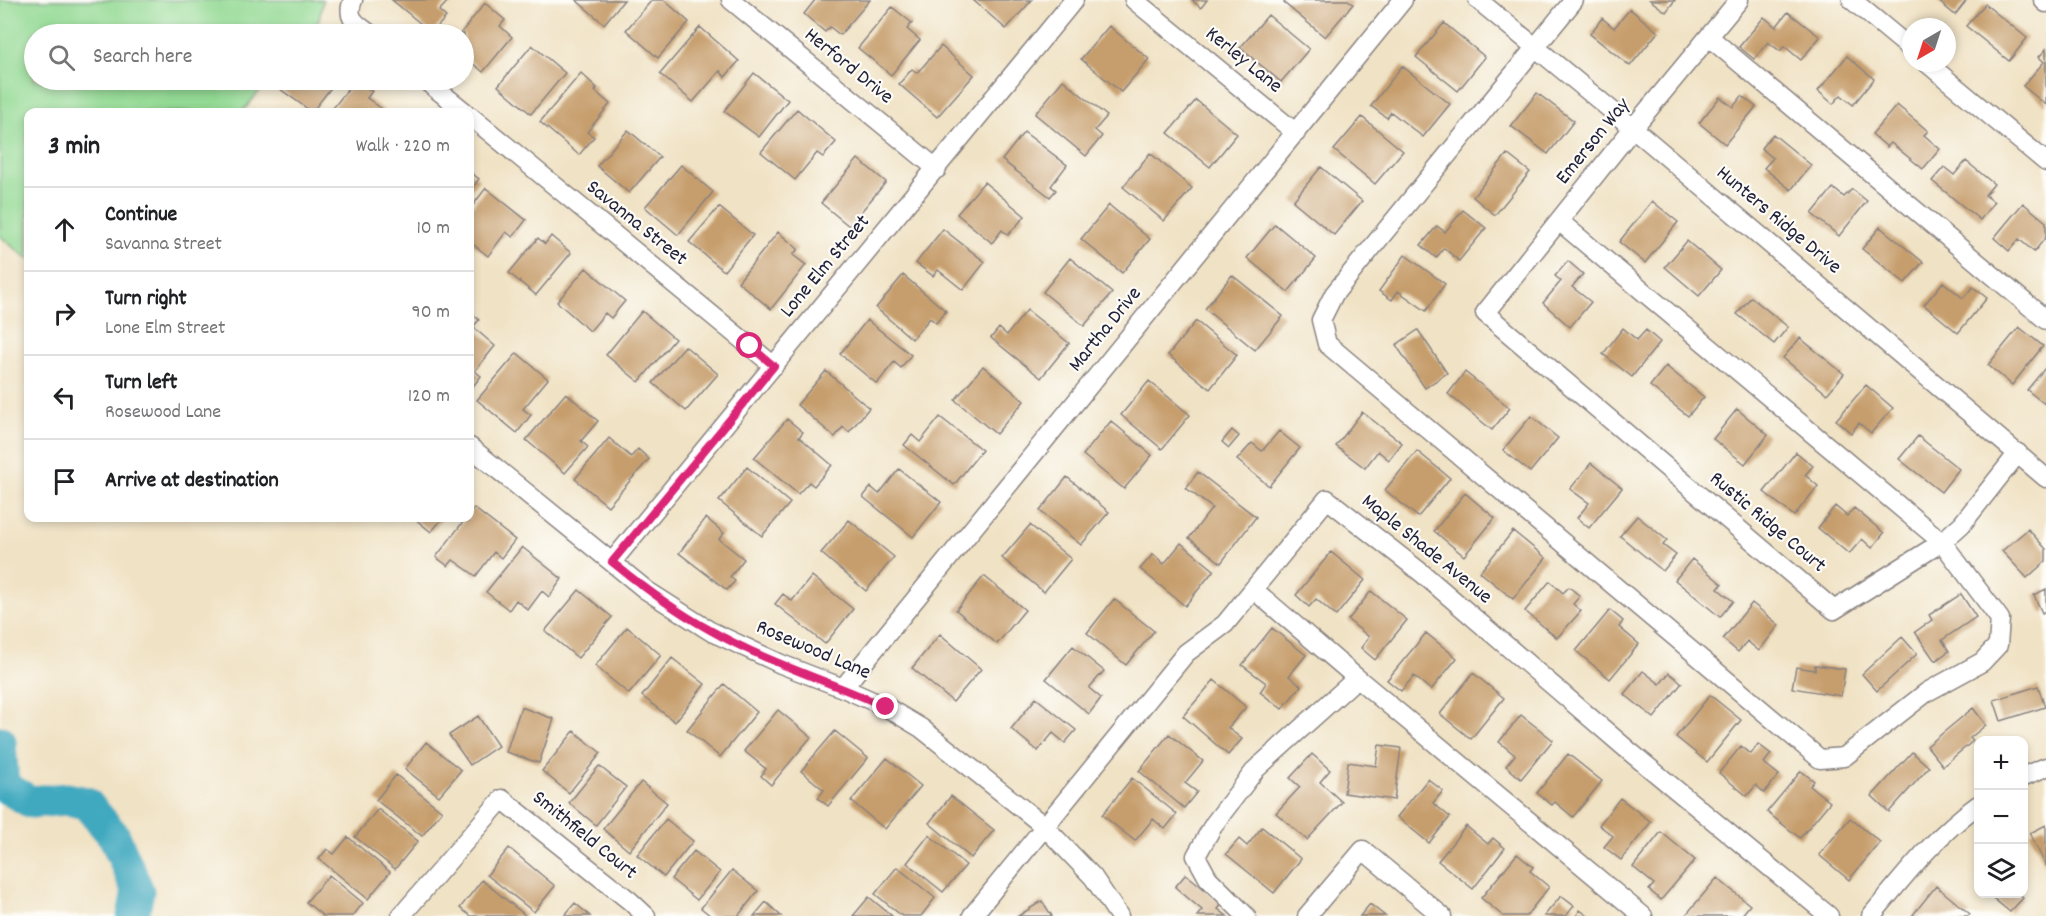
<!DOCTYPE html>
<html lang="en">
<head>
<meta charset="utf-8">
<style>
  :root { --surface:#fff; --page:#f6f6f6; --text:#202124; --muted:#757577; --line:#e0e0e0 }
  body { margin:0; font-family:Dekko,sans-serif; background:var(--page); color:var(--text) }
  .controls { position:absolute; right:18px; bottom:18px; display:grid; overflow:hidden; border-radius:12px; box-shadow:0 3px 9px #0003 }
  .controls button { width:54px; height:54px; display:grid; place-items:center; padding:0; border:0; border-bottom:2px solid var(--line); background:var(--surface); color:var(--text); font:30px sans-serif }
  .compass { position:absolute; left:1902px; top:18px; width:54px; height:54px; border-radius:50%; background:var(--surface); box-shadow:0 3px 9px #0003; rotate:219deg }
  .stop { position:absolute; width:18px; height:18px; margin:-14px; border:4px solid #db2777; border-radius:50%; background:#fff }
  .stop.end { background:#db2777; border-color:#fff; box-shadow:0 2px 6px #0008 }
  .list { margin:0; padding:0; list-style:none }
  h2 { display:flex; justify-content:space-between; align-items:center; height:78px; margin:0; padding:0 24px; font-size:26px }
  h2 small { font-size:20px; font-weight:400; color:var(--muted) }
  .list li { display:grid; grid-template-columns:39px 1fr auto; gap:18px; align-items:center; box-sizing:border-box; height:84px; padding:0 24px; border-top:2px solid var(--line) }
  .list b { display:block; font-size:22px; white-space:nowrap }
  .list p { margin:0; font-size:20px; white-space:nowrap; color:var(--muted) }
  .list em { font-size:20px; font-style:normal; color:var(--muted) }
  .icon { flex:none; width:33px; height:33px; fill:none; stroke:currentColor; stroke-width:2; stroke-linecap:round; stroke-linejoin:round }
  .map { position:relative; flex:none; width:2046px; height:916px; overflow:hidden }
  .search { position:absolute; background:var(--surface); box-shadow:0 3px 9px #0003; left:24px; top:24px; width:450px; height:66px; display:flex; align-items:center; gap:15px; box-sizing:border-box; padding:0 21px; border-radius:33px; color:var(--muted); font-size:22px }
  .panel { position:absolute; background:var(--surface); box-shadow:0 3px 9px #0003; left:24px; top:108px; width:450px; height:414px; border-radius:12px }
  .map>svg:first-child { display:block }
  .green { fill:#92d993; stroke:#5a7e67; stroke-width:1.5 }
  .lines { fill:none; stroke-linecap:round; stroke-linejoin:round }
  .river { stroke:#3fa9bf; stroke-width:33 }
  .building { fill:#c69d6c }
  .minor-casing { stroke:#898280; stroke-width:21 }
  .minor { stroke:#fff; stroke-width:18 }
  .route { stroke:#db2777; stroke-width:8 }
  .labels { text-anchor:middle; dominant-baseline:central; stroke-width:4.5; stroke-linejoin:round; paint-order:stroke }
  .street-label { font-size:21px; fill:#22223b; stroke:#fdfcf7 }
</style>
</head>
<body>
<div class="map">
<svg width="2046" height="916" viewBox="0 0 2046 916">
  <rect width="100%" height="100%" fill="#fdfcf7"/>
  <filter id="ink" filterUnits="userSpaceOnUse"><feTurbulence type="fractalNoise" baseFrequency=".0167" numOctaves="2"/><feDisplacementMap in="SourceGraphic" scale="12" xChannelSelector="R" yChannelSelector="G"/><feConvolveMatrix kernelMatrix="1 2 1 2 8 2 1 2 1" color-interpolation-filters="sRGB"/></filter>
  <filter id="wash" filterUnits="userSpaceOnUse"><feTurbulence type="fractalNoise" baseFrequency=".008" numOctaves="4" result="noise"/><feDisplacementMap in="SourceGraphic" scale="24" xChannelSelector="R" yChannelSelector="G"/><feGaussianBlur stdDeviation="1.35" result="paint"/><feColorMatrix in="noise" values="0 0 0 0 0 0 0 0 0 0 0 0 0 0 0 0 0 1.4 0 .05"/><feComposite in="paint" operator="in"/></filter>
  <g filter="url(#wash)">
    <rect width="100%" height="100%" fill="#f0e2c4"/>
    <path class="green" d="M0,0H323L319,20L307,34H34V80H269L243,111L244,112H28V259L0,236Z"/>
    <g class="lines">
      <path class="river" d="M0,742L3,786L31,802L67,799L86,803L114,836L138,891L133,916"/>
    </g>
    <g id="blocks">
      <path class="building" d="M392,0H449L439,11L446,17L432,33Z
        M576,0H624L604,24Z
        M652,0H664L689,22L658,58L626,30Z
        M815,0H870L840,35L830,27L825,32L804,14Z
        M973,0H1032L1006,29Z
        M1192,0H1207L1201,8Z
        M1286,0H1348L1353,4L1325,37L1284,3Z
        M1650,0H1675L1666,12Z
        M1937,0H1967L1955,15Z
        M485,3L505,20L500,26L512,37L483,72L464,56V34H460Z
        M1985,4L2027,38L2009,61L1966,26Z
        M892,7L912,23L907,29L920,40L891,75L858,48Z
        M1630,9L1658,32L1630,66L1590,34L1602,18L1614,28Z
        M1788,12L1820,37L1801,60L1784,46L1780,51L1768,42L1754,59L1739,47L1764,17L1776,27Z
        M1268,15L1309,49L1281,82L1240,48Z
        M1444,23L1485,57L1458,91L1416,57Z
        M1109,26L1149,59L1121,92L1081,59Z
        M700,27L739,61L725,77L720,71L693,102L660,74Z
        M532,45L565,73L531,114L498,86Z
        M941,46L974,75L937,117L899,84L912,69L917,73Z
        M2046,49V105L2023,86L2044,62L2039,57Z
        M1847,56L1874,79L1853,105L1841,95L1833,104L1818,91Z
        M1402,66L1450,104L1423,137L1391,112L1387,118L1371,106Z
        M581,73L597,88L595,91L610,104L587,132L594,137L579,155L540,122Z
        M754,73L788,100L759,137L724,111Z
        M281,80H337L312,112L276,86Z
        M355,80L372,91L367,98L385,111L384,112H330Z
        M1063,80L1107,116L1095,130L1102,136L1086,156L1035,114Z
        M1537,93L1574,121L1548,154L1511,126Z
        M1742,96L1756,107L1725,144L1699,123L1720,97L1733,107Z
        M1196,100L1237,134L1210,167L1168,133Z
        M1897,105L1928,131L1924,135L1940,149L1923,169L1891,143L1887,147L1872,134Z
        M797,109L836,142L823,157L817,153L795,180L761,152Z
        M1362,117L1403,151L1375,184L1334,150Z
        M628,130L660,157L629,193L597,166Z
        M1024,132L1067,165L1051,186L1056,190L1050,197L1002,160Z
        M1773,134L1811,165L1791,190L1764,168L1773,158L1761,148Z
        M1150,153L1192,188L1164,221L1123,187Z
        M1507,154L1530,172L1495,215L1473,197Z
        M858,159L886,182L849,226L821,203Z
        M1966,161L1994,184L1985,195L1994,202L1980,220L1932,181L1944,167L1954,175Z
        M681,165L713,192L678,235L645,207Z
        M1321,167L1362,201L1334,235L1293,201Z
        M470,172L479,179L470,191Z
        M984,182L1025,216L1008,235L1002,230L992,243L957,214Z
        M486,188L526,220L513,237L506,232L488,256L470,242V209Z
        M1833,188L1844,197L1852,189L1867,201L1839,236L1812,214Z
        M1652,201L1678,222L1645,263L1619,242Z
        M2023,203L2046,222V237L2034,252L2019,239L2009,251L1994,238Z
        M1109,205L1150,239L1122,273L1081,239Z
        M719,207L753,235L724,271L689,242Z
        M1463,210L1486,228L1459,261L1444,248L1436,258L1421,245L1437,226L1445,232Z
        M1275,224L1316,258L1288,292L1247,258Z
        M1880,227L1923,262L1905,283L1862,249Z
        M943,229L985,262L963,290L938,270L933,276L916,263Z
        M778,232L798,249L793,255L806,265L771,309L738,282Z
        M551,236L571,253L536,295L509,273L538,238L545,244Z
        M1687,241L1721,270L1699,296L1665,267Z
        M1405,255L1445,284L1426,311L1398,291L1392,300L1379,291Z
        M1070,258L1112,293L1084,326L1043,292Z
        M1568,261L1583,274L1572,287L1591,302L1570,327L1543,303L1561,281L1555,276Z
        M586,268L625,301L611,318L605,313L590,331L557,302Z
        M903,275L946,311L936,323L930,318L912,339L876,308Z
        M1232,275L1283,316L1255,350L1205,309Z
        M1943,282L1963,298L1973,287L1987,298L1958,333L1924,305Z
        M1751,297L1788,327L1774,344L1737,314Z
        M1027,310L1069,343L1041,378L991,338L999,328L1007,335Z
        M470,311L479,320L473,327L495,346L475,371L481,376L470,390Z
        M642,311L675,339L639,382L606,355Z
        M867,320L911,355L901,368L894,362L877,384L840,354Z
        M1196,321L1237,355L1210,389L1168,355Z
        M2019,327L2043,346L2012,385L1988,365Z
        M1623,328L1637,340L1646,330L1660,342L1632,377L1603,354Z
        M1418,330L1447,373L1425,388L1396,345Z
        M1800,338L1844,374L1827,394L1783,358Z
        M685,346L718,374L686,411L653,383Z
        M517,353L548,379L523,409L531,415L517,433L477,400Z
        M983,366L1024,401L996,434L955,400Z
        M1666,366L1704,397L1688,416L1650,386Z
        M2045,368L2046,370V405L2027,390Z
        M826,371L869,408L849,432L843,427L835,437L797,405Z
        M1465,372L1510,408L1492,430L1448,394Z
        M1149,381L1190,415L1162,449L1121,415Z
        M1866,385L1893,408L1871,433L1859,423L1851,433L1836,420Z
        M566,393L598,421L581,441L588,447L565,473L526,440Z
        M1737,409L1768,435L1745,464L1713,439Z
        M1362,412L1402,443L1389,460L1378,451L1365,468L1336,446Z
        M1531,416L1558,438L1530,472L1503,450Z
        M940,417L982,450L954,485L904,445L912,435L920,442Z
        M787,419L803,432L799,437L832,465L814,486L809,482L798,494L754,458Z
        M1111,421L1152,455L1124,489L1083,455Z
        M1232,430L1239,436L1229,448L1222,442Z
        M1279,431L1300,448L1269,486L1237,460L1252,443L1262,451Z
        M1918,436L1959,469L1941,492L1899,459Z
        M609,438L631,457L638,449L649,459L608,506L575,479Z
        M1417,451L1450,478L1418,517L1385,490Z
        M1796,452L1813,466L1805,475L1818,486L1794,516L1764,492Z
        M1591,463L1622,488L1589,528L1577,518L1589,503L1570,489Z
        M747,467L790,503L762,536L719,501Z
        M899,469L941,502L913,537L863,497L871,487L879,494Z
        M1198,472L1256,517L1221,563L1189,538L1212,508L1186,488Z
        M1067,477L1109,512L1081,545L1040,511Z
        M1465,493L1495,518L1464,556L1434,531Z
        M1835,506L1847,516L1854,508L1884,533L1872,548L1862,539L1849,554L1818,528Z
        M474,508L515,540L501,558L494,552L476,576L453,560L448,566L436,557L466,518H470V513Z
        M1637,516L1667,540L1663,545L1676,555L1663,571L1620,536Z
        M414,518H443L431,532Z
        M706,518L724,533L719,539L744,559L730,577L735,581L727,590L679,553Z
        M849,520L894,557L866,591L821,553Z
        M1030,525L1071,559L1044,592L1002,558Z
        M2028,529L2046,549V561L2027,578L2002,551Z
        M1513,531L1546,558L1513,599L1480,572Z
        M1181,543L1214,570L1185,606L1140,569L1153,554L1164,564Z
        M522,547L562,579L549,597L542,591L528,610L516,600L509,610L486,592Z
        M1331,552L1365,580L1336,616L1316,599L1309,607L1296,595Z
        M1692,559L1722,584L1718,589L1733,601L1720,617L1675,580Z
        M812,576L853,609L825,644L775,604L783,594L792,601Z
        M984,576L1025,610L997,644L956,610Z
        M1550,581L1563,593L1569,587L1580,596L1573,604L1581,611L1557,638L1525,611Z
        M2046,589V611L2042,613L2034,595Z
        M579,590L612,617L578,658L545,631Z
        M1371,591L1407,620L1375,660L1361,648L1369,637L1348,620Z
        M1961,594L1976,617L1942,640L1949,651L1935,661L1915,632L1932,620L1929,615Z
        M1114,599L1154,631L1126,665L1087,633Z
        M1752,603L1779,625L1759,651L1747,641L1738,652L1723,639Z
        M1610,610L1623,621L1619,627L1639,644L1610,679L1576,651Z
        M627,627L661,655L629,694L595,666Z
        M1272,628L1306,655L1289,676L1301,686L1282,709L1260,692L1266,683L1242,665Z
        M1426,633L1457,658L1431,690L1414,676L1401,691L1387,680Z
        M940,634L981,669L953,702L912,668Z
        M1902,637L1917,654L1877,691L1862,674Z
        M1073,646L1104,671L1089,688L1101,698L1089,714L1046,679Z
        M672,658L705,684L675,722L642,696Z
        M1815,665L1845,669L1841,696L1792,688L1796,667L1815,670Z
        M1643,671L1660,684L1669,673L1682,683L1654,718L1624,694Z
        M1473,673L1504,698L1471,739L1440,714Z
        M1214,680L1246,707L1228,728L1242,739L1228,755L1183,716Z
        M724,684L757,712L720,757L687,730Z
        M2038,686L2045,707L2001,721L1994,700Z
        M1710,695L1741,720L1707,762L1676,737Z
        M1036,698L1076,730L1065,743L1053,733L1038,751L1011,729Z
        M521,707L554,719L539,763L506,752Z
        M1973,708L1986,725L1970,738L1973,741L1943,766L1927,746Z
        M778,710L811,737L771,785L761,776L766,769L744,751Z
        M1521,715L1553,740L1521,779L1506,766L1515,755L1499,742Z
        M478,716L498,746L470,765L449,735Z
        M574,731L601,753L569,793L542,771Z
        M835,731L868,758L828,806L818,798L824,790L801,771Z
        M1169,734L1203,761L1185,783L1197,792L1184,808L1139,771Z
        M426,742L461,770L439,796L405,769Z
        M1758,744L1771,754L1764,763L1779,775L1764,793L1756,785L1747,796L1719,773L1741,746L1751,754Z
        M1379,745L1401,748L1394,800L1344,793L1348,762L1376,766Z
        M1912,752L1929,767L1889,812L1872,796Z
        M1312,754L1330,770L1320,782L1342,802L1307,840L1276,813L1300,787L1290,778Z
        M1568,754L1602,781L1573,817L1555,802L1552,805L1537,793Z
        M887,758L921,786L885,829L851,801Z
        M599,766L626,787L596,825L569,803Z
        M1801,771L1814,781L1810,786L1830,802L1800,838L1767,812Z
        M396,775L442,811L422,836L376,800Z
        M1132,778L1177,814L1165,829L1153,819L1135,841L1102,815Z
        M1428,779L1443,791L1433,803L1450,817L1429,843L1397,817Z
        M641,782L667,803L629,851L603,829Z
        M951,796L994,830L971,858L929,823Z
        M1620,798L1651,822L1621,860L1604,847L1613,836L1599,825Z
        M378,809L418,841L395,869L355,837Z
        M1850,818L1880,842L1849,880L1819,855Z
        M666,819L693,841L664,877L637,855Z
        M2046,825V866L2030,833Z
        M1466,826L1488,844L1493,838L1505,848L1473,889L1438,861Z
        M1262,827L1301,859L1274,893L1226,854L1239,839L1247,846Z
        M1661,832L1695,860L1661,900L1649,890L1654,884L1633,867Z
        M929,835L966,865L943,892L907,863Z
        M348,837L390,872L368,899L319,859L327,849L334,854Z
        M509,848L555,886L534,912L487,875Z
        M694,851L720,872L697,900L671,879Z
        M1517,854L1533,867L1530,871L1549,887L1526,916H1503L1481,898Z
        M897,867L935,898L921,916H902L875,894Z
        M732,870L758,891L738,916H711L701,908Z
        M1186,874L1222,904L1218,909L1227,916H1197L1202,910L1175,887Z
        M329,875L363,903L353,916H323L306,902Z
        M1717,878L1750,905L1741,916H1685Z
        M482,880L526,916H471L460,908Z
        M1936,886L1970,914L1968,916H1912Z
        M1988,894H2018L2023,898L2010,912Z
        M1561,896L1574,906L1566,916H1544Z
        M869,897L892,916H853Z
        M1042,901L1052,916H1018Z
        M766,902L781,916H754Z
        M575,903L590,916H564Z
        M1370,904L1385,916H1360Z
        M1580,910L1588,916H1576Z"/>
    </g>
  </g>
  <g filter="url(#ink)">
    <use href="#blocks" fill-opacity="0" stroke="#898280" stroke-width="1.5"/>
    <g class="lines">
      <g class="minor-casing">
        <path id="minor" d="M353,0C345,19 357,24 370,34
          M731,0L937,169
          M1134,0L1296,133
          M1478,0L1633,128L2046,478
          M1739,0L1633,128L1485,313L1834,610L1942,542L1962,524L2018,453
          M1852,0L1911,49
          M2043,0L2046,3
          M1709,37L2046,320
          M1927,63L2046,162
          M425,80L465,112
          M470,116L774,366
          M1559,221L1942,542L2000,619L1998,645L1982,662L1927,692L1844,757L1820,759L1327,344L1321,320L1334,294L1574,0
          M470,447L646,590L710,631L781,664L843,688L886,707L921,728L1044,826L1093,877L1119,916
          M612,562L1074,0
          M1254,590L1357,678
          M843,688L1403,0
          M2024,776L2046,767
          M401,916L502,799L630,901L646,916
          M972,916L1186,653L1225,624L1327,499L1423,574L1629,751L1829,916
          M1246,916L1208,878L1196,856L1214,824L1256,769L1357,678L1643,916
          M1307,916L1363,850L1442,916
          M1871,916C1905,875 1935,836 1978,805"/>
      </g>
      <use href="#minor" class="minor"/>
    </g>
  </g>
  <g class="lines" filter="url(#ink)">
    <path class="route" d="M750,346L774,366L612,562C643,587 675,611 710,630C766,662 828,681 886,707"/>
  </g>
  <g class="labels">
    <g class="street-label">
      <text transform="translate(1243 61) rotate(39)">Kerley Lane</text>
      <text transform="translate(848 67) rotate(39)">Herford Drive</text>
      <text transform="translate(1594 142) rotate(-51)">Emerson Way</text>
      <text transform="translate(1778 221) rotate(40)">Hunters Ridge Drive</text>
      <text transform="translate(636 224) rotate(39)">Savanna Street</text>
      <text transform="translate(826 267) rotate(-50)">Lone Elm Street</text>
      <text transform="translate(1106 330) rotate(-51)">Martha Drive</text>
      <text transform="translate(1767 523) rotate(40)">Rustic Ridge Court</text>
      <text transform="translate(1426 550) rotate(39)">Maple Shade Avenue</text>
      <text transform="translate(813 651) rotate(23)">Rosewood Lane</text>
      <text transform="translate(584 836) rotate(39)">Smithfield Court</text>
    </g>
  </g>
</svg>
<div class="controls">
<button>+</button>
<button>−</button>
<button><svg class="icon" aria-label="layers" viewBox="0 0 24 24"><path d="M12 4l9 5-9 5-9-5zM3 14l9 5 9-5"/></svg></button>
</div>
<svg class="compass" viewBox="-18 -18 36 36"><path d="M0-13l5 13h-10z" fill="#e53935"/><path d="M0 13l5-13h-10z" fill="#757577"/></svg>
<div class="stop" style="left:750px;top:346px"></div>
<div class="stop end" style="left:886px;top:707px"></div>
<div class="search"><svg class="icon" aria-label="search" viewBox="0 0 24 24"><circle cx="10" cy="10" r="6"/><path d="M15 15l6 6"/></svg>Search here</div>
<section class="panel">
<h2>3 min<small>Walk · 220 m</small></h2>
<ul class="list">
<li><svg class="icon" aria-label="ahead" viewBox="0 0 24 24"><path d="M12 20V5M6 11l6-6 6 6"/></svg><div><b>Continue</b><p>Savanna Street</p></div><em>10 m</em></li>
<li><svg class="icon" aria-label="right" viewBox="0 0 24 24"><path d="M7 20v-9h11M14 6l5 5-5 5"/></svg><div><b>Turn right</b><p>Lone Elm Street</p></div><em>90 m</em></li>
<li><svg class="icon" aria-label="left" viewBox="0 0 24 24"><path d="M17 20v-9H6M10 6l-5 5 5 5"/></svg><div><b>Turn left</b><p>Rosewood Lane</p></div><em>120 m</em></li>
<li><svg class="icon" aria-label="arrive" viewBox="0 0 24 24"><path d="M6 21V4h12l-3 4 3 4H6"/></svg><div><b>Arrive at destination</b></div></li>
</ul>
</section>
</div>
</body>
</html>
